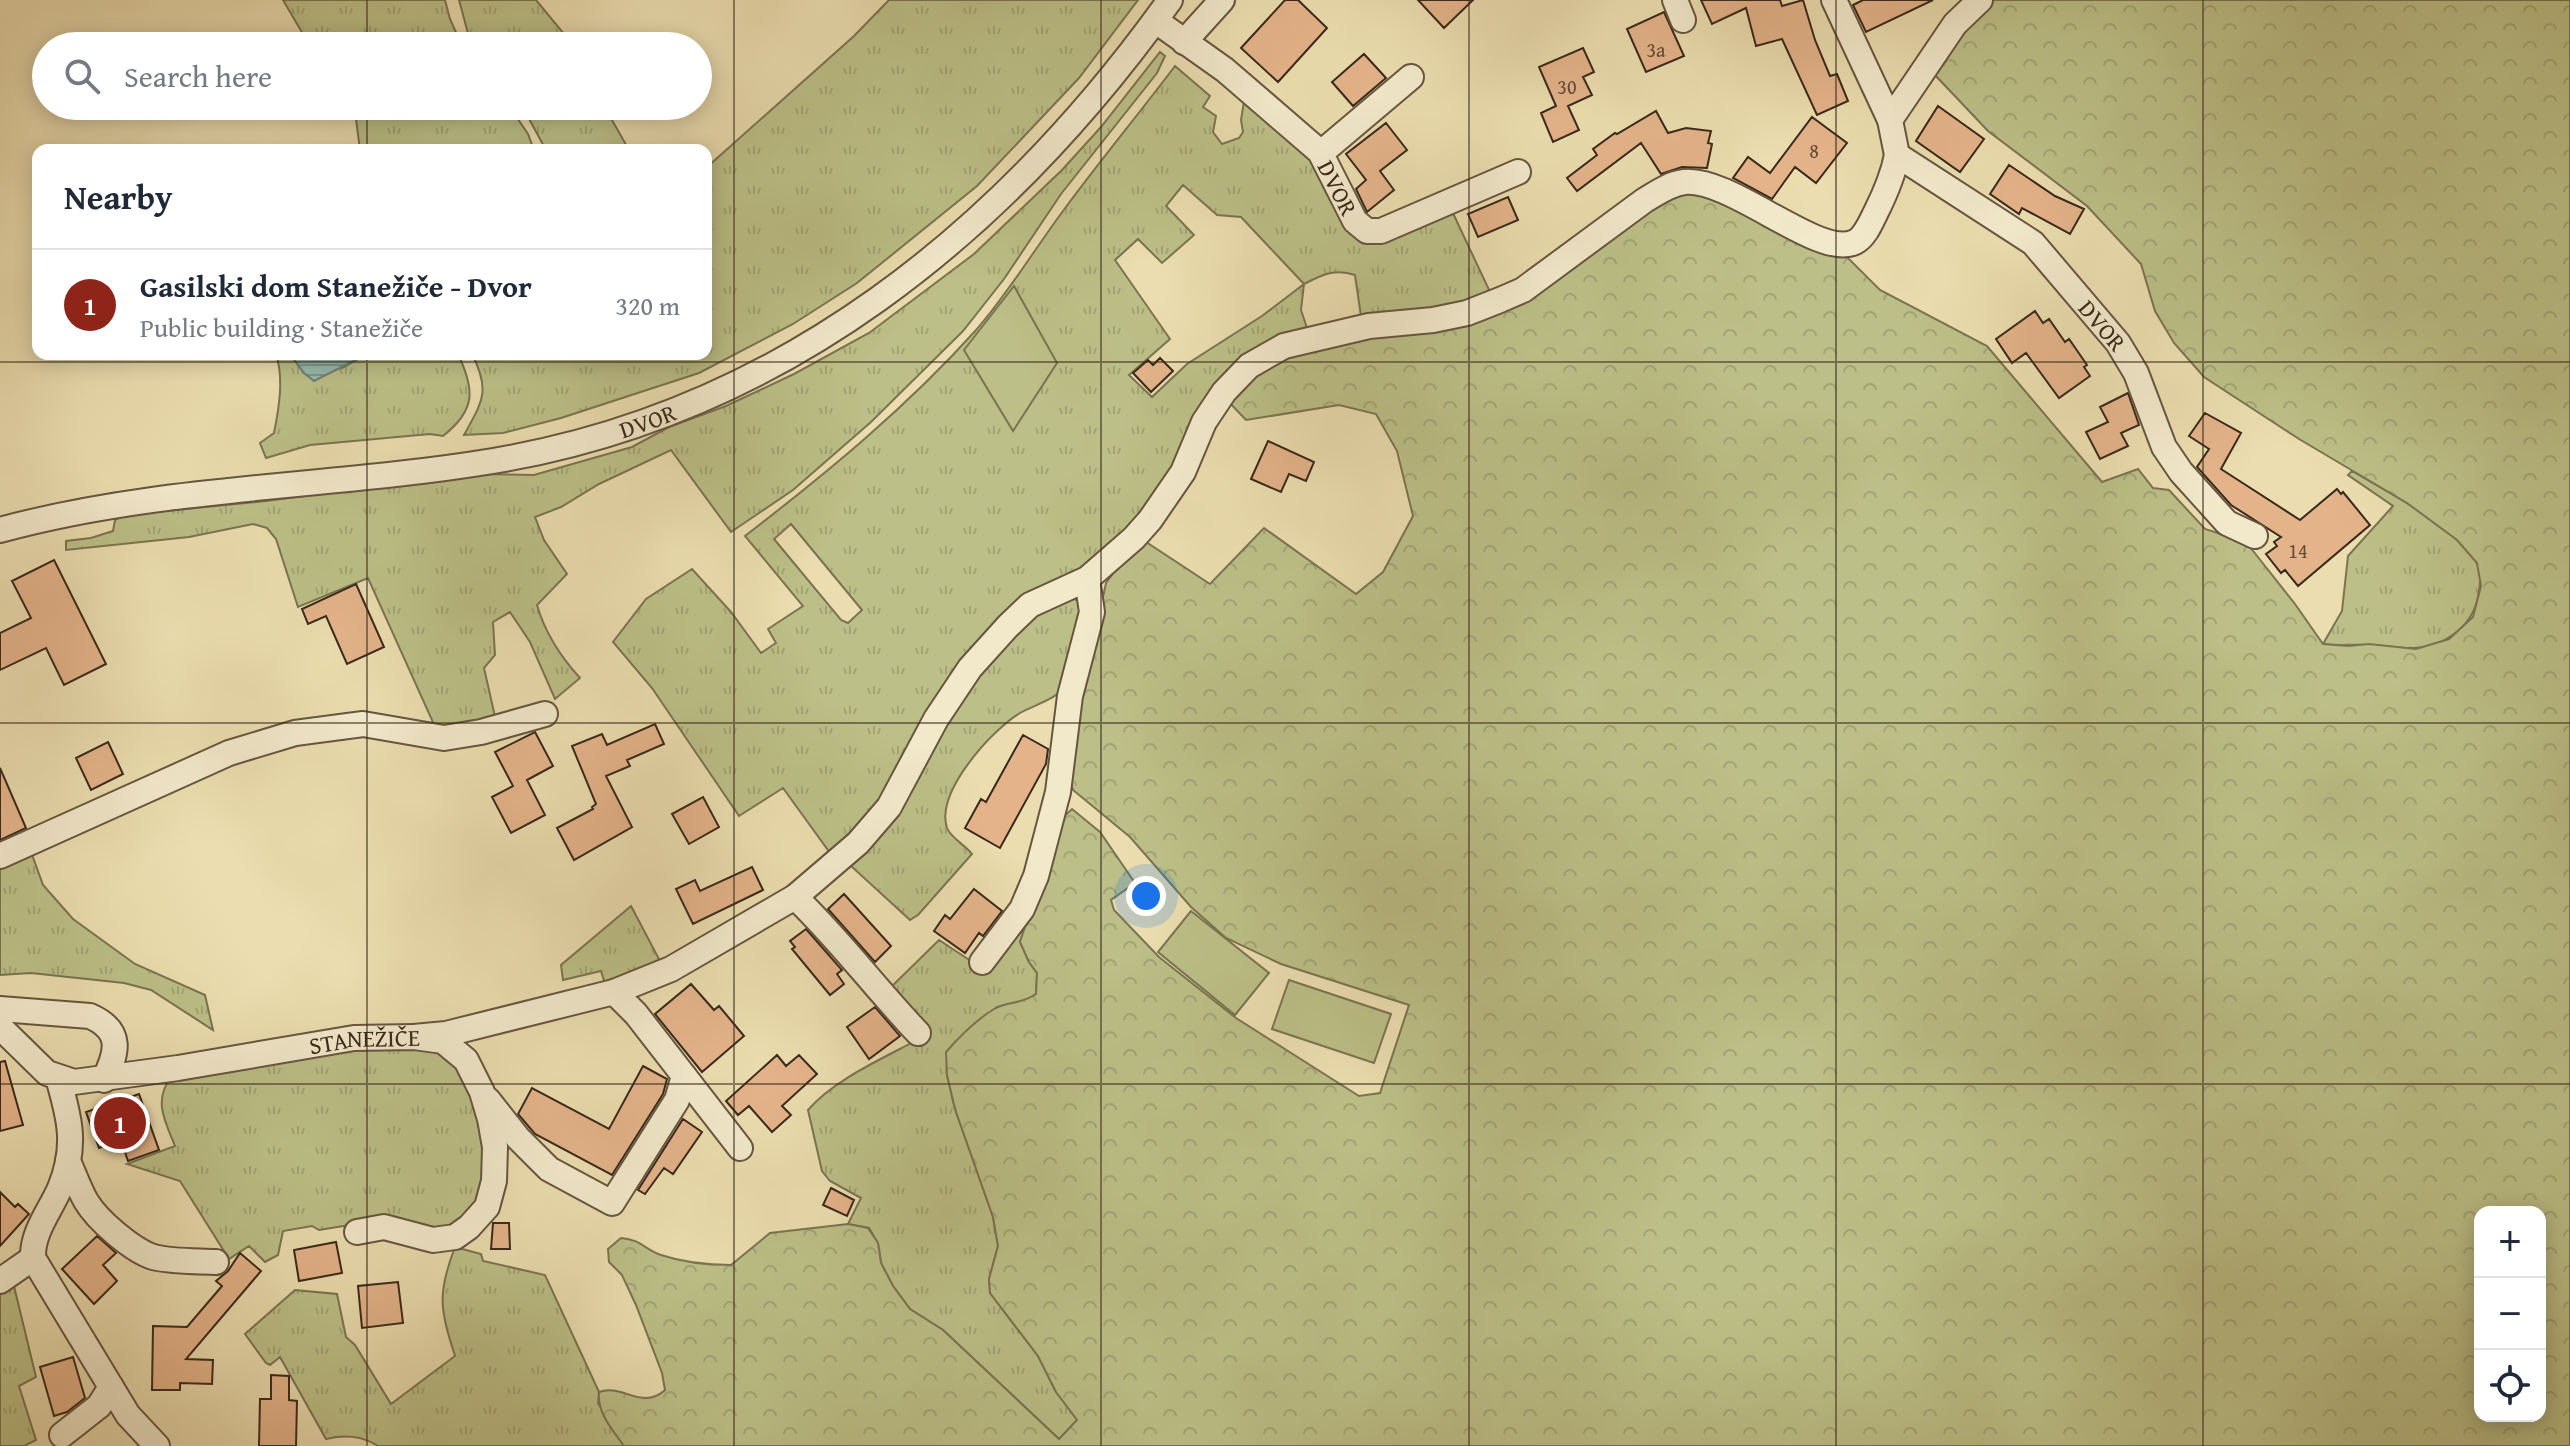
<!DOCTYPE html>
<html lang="en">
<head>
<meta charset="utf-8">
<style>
  :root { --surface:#fff; --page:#f6f6f7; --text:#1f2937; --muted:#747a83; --line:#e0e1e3; --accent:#8f2418 }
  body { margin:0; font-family:"Gentium Book Plus",serif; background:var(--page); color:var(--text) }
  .controls { position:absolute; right:24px; bottom:24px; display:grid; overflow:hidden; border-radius:16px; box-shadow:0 4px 20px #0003 }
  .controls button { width:72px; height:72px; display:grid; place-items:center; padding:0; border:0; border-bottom:2px solid var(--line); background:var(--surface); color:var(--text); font:40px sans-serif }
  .you { position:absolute; left:1146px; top:896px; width:28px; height:28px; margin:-20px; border:6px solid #fff; border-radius:50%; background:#1a73e8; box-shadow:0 0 0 12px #1a73e833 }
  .badge { display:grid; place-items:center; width:52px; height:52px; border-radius:50%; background:var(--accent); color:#fff; font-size:26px; font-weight:700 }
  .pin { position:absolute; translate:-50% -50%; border:4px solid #fff; box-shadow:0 2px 8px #0006 }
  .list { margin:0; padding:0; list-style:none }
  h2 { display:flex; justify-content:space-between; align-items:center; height:104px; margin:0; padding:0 32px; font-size:34px }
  h2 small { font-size:26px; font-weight:400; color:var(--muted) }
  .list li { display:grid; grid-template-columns:52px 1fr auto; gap:24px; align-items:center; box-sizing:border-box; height:112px; padding:0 32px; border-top:2px solid var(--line) }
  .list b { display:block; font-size:30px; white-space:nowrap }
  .list p { margin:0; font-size:26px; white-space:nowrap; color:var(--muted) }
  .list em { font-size:26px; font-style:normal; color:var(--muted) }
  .icon { flex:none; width:44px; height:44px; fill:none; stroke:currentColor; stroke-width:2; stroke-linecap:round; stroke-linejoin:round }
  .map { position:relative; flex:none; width:2570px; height:1446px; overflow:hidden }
  .search { position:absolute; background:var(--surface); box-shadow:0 4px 20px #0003; left:32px; top:32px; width:680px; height:88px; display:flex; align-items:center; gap:20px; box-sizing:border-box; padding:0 28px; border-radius:44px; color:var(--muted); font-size:30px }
  .panel { position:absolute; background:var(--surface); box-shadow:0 4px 20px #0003; left:32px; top:144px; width:680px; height:216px; border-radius:16px }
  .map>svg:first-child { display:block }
  .grass { fill:url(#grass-tufts); stroke:#7a7451; stroke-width:2; fill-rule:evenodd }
  .forest { fill:url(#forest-crowns); stroke:#7a7451; stroke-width:2; fill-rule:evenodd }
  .garden { fill:#bcbf87; stroke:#7a7451; stroke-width:2 }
  .water { fill:url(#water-rules); stroke:#738175; stroke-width:2 }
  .building { fill:#e4b38a; stroke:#39291b; stroke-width:2 }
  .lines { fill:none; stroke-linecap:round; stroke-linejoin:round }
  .minor-casing { stroke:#665640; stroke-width:28 }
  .minor { stroke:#f2e9cb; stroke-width:24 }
  .grid { fill:none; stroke:#39291b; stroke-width:2; stroke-opacity:0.55 }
  .labels { text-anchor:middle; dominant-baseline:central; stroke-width:6; stroke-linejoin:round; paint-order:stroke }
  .number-label { font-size:20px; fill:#644c37 }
  .street-label { font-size:24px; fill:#39291b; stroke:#f2e9cb }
</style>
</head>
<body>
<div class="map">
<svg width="2570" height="1446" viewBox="0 0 2570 1446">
  <defs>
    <pattern id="grass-tufts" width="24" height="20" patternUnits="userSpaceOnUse" patternTransform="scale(2)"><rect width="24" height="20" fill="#bcbf87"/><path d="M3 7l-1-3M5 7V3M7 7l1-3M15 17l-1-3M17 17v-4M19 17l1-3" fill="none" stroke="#a2a474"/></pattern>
    <pattern id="forest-crowns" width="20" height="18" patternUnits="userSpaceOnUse" patternTransform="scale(2)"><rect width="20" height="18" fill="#bcbf87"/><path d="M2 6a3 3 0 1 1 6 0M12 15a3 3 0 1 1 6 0" fill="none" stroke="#a2a474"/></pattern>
    <pattern id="water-rules" width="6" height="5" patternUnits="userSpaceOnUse" patternTransform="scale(2)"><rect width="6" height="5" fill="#99bbb1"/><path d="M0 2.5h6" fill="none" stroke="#7e988f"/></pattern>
  </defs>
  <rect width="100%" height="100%" fill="#ebddaf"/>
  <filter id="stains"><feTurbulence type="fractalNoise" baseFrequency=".0025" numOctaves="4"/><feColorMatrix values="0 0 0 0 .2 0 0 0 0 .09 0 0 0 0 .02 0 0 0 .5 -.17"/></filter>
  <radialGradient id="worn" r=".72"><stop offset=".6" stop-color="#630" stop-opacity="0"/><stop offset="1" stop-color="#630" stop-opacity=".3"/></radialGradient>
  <path class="grass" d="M283,0H445L450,19L462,46H310Z
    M459,0H536L574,46H476L469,37Z
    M889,0H1138L1079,78L977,186L857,283L793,324L699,373L561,418L503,433L464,435C482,402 491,391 472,354H706V168L854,36Z
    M1160,52L1165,56L1157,73L1061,194L1004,279L963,331L871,422L793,490L731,532L671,450L599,484L561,507L535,517L544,540L567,574L537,605C545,633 560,656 580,678L555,699L530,642L510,612L493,622L495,655L484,668L496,721L436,729L368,578L298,607L276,539L267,528L253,524L189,537L66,550V541L91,538L113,531L115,520L125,515L266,501L472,474L534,475L632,447L669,427L726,406L794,374L869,333L974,254L1062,170L1101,127Z
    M1175,66L1210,96L1203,107L1216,116L1213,132L1222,144L1239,138L1243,132L1241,120L1245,95L1301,143L1350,228L1451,209L1491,294L1462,309L1362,323L1355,275C1335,268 1322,275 1304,284L1301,310L1309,334L1273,346L1167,488L1101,560L1045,591L833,857L783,788L739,816L652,688L613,642L646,599L692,569L731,612L761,653L776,643L768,629L803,606L745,536C828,472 907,407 977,329C1009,292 1034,250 1063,211C1099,162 1138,115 1175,66ZM1183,185L1217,215L1241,217L1304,284L1262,316L1187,364L1152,397L1129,375L1170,339L1115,260L1138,239L1162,263L1194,235L1166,206ZM791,524L862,610L848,623L841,620L774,539Z
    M348,106H509L528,134L534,150H360L356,119Z
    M522,106H604L629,150H546Z
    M276,354H290L304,373L342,368L367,354H458C475,390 476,410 443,436L430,434L310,445L266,458L260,443L274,433C279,408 284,379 276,354Z
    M2352,471C2391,494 2448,522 2475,560C2483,572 2480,588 2477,601C2470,628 2442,648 2414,648C2400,649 2385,645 2371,645C2355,644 2339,646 2323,644L2342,611L2348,556L2393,506L2348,475Z
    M1070,596L1082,604C1078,620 1069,678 1062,689C1056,699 1032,706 1020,713C992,730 935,792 947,828C951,838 965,845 972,854L918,915L910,920L851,866L889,820L961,688L1035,608Z
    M30,849L43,885L73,919L135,964L205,995L213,1030L151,990L124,983L31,973L0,975V863Z
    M631,906L661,963L606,987L601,971L563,980L561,965Z
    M1019,923H1027L1020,942L1029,962L1037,973L1036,994L1023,1003L997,1007L947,1075L955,1109L993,1217L998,1246L989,1279L990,1293L1038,1356L1056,1392L1078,1419L1060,1440L943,1330L910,1309L893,1286L881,1263L878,1243L869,1228L848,1224L861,1198L830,1181L822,1171L808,1110C835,1078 889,1056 926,1035L886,992L939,940L983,969Z
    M370,1044L435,1047L465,1072L488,1142L477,1213L437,1235L387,1219L319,1230L312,1226L283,1231L278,1255L265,1262L249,1246L229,1259L180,1181L127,1164L175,1146C165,1121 153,1101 171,1077Z
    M455,1247L481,1254L483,1261L545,1275L599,1392L598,1403L624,1446H378C361,1435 344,1435 326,1439L280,1357L270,1365L266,1363L245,1334L295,1290L337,1294L346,1337L355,1345L391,1404L455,1356C440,1309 437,1294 455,1247Z
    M13,1282L36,1377L19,1386L36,1440L24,1446H0V1288Z"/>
  <path class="forest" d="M1994,0H2570V1446H624C612,1429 597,1413 599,1392C622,1383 642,1411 665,1390L662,1373L636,1305L622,1275L609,1262L608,1249L621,1238C642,1240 644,1249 661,1255C682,1262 709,1265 731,1265L770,1233L848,1224L868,1228L878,1243L881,1263L893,1286L910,1309L943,1330L1059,1439L1077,1420L1056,1392L1038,1356L990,1293L989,1279L998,1246L993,1217L955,1109L947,1075L946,1052C960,1036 976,1020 994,1009C1007,1001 1020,1005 1036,994L1037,973L1029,962L1020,942L1060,820L1072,809L1100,832L1135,883L1111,900L1114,910L1159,957L1236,1018L1359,1096L1380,1093L1409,1005L1281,964L1226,938L1191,907L1130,837L1073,790L1066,767L1106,583L1128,553L1143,540L1210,584L1264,528L1356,594L1383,572L1413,516L1397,451L1376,414L1339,405L1246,420L1225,398L1285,351L1471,318L1628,215L1692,187L1834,249L1849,259L1880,290L1987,346L2102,482L2138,469L2153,488L2169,490L2205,529L2246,542L2295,604L2323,644L2348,646L2369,644L2416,649L2449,639L2473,617L2481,586L2477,563L2457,540L2407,503L2299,439L2204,377L2174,343L2155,311L2141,264L2087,206L1988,131L1934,74L1960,25ZM2480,1212H2540V1416H2480Z"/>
  <path class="garden" d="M1014,286L1057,363L1013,431L964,350Z
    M1191,911L1269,973L1235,1015L1158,952Z
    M1289,980L1391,1014L1374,1063L1272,1029Z"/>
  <path class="water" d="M290,354H367L314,381L304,373Z"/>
  <path class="building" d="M1285,0H1298L1327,28L1278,82L1241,48Z
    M1418,0H1473L1444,28Z
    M1701,0H1780L1782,6L1803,0L1815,40L1830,76L1837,74L1848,101L1817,115L1782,39L1756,46L1746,8L1712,24Z
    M1863,0H1933L1866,32L1853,5Z
    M1664,12L1684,56L1646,72L1627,29Z
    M1583,48L1594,72L1583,77L1592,95L1568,106L1579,130L1553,142L1541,113L1556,106L1539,67Z
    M1364,54L1386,78L1353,106L1332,82Z
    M1938,106L1984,139L1960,172L1916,141Z
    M1656,111L1668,133L1686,128L1711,131L1708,143L1712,144L1707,168L1682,167L1661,174L1641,143L1577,191L1567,178L1597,155L1593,149L1615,133L1617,134Z
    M1812,117L1847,143L1816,183L1795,167L1772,199L1733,178L1748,157L1770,173Z
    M1386,123L1407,150L1380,171L1394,190L1367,212L1356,189L1366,180L1346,154Z
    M2009,165L2055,196L2084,209L2070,234L2022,208L2019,214L1990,194Z
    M1508,197L1518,220L1478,237L1468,214Z
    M2035,311L2043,323L2049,319L2065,342L2069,339L2087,365L2084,367L2090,376L2059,398L2026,353L2012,363L1996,339Z
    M1160,358L1173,371L1151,392L1133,373L1148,360L1153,365Z
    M2128,393L2139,425L2121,433L2128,446L2100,459L2086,432L2108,422L2100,407Z
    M2205,413L2241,433L2221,469L2300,520L2337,489L2341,494L2343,492L2370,525L2298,586L2285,570L2281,573L2266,554L2277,546L2274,542L2281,537L2231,505L2197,467L2209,449L2189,436Z
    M1268,441L1314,462L1306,481L1289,474L1281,492L1251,479Z
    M54,560L106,664L64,685L46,648L0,670V633L31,618L12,581Z
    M356,584L384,647L347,664L326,616L308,624L302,609Z
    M655,724L664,744L627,760L630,766L606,776L632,827L574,860L557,828L593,809L592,807L596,804L572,746L602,734L607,745Z
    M535,732L553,766L527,780L545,815L511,833L492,797L513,786L495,752Z
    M1023,735L1048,749L1046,764L1000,848L965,828L981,799L986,802Z
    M108,742L123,774L91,790L76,758Z
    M0,768L26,828L0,840Z
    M703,797L719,827L689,844L672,814Z
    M752,867L763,890L693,924L676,889L695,880L700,891Z
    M974,889L1002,911L983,936L979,933L965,953L934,931L945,915L950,919Z
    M844,894L891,946L875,962L828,909Z
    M806,929L842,970L837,974L844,984L830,995L792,949L795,947L790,941Z
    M691,984L714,1010L719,1006L744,1036L702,1072L655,1014Z
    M875,1007L900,1036L869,1059L847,1027Z
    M777,1055L786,1066L799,1055L817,1074L782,1106L791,1115L772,1132L749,1106L738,1115L726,1101Z
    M5,1061L23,1125L0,1131V1062Z
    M643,1066L667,1079L663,1094L612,1175L535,1134L518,1114L532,1088L609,1129Z
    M139,1094L159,1150L128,1161L121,1140L99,1148L86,1112Z
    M683,1119L702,1132L673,1174L664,1168L645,1194L638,1190Z
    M831,1188L854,1200L847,1216L823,1205Z
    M0,1192L15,1207L18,1204L29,1214L0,1246Z
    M493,1223H509L510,1249H491Z
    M97,1236L116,1253L103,1265L117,1281L94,1304L62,1269Z
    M336,1242L342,1273L299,1281L294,1250Z
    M240,1253L261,1271L186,1359L213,1360L212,1384L180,1383V1390H152L153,1326L187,1327L222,1286L216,1281L228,1271Z
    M398,1282L403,1323L362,1328L358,1286Z
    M73,1357L85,1398L67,1412L54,1416L40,1367Z
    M271,1375L289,1376V1400L297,1401L296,1446H259L260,1399H271Z"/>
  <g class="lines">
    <g class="minor-casing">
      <g id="minor">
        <path d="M1675,0L1683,20"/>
        <path d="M1834,0L1890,120"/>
        <path id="s1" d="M1980,0L1955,24L1890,120L1897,155L2033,243L2118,343L2136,373L2164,447L2181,472L2227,523L2255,536"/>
        <path id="s2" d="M1156,21L1225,70L1320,152L1355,221L1367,231H1381L1518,172"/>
        <path d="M1184,42L1222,0"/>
        <path d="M1321,153L1411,77"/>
        <path id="s3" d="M0,530C160,486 329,488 493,461C782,413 1004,232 1170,0"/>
        <path d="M0,856L229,753L295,733L363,724L444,738L481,732L545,714"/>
        <path d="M795,897C839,939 876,989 918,1033"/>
        <path d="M982,962L1022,909L1036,876L1058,792L1070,696L1092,612L1087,579"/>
        <path d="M614,992L636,1014L740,1148"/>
        <path d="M0,1009L90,1016C124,1031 117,1053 104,1080"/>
        <path id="s4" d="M0,1027L47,1073L74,1082L178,1068L354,1038L414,1037L443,1041L466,1060L482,1092L490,1119L495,1147L494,1181L487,1207L469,1227L455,1237L433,1240L384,1227L357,1232"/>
        <path d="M414,1037L446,1034L614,992L671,969L795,897L858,843L889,807L936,719L970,668L1008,626L1030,605L1087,579L1134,538L1150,520L1183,472L1204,422L1224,392L1249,366L1284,346L1369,326L1433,320L1467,313L1500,300L1523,290L1645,200C1657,193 1669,184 1684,182C1732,177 1819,260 1855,242C1865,237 1871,222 1876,212C1885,194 1893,176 1897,155"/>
        <path d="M58,1078C70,1119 77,1147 60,1188C50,1211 32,1232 33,1258L128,1415L157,1446"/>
        <path d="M488,1100L518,1138L549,1169L612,1203L677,1100L684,1076"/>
        <path d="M68,1161C74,1174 79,1189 86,1201C97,1220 132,1250 153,1257C173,1262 196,1261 216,1262"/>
        <path d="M0,1281L33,1258"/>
        <path d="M62,1435L99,1406L111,1387"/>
      </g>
    </g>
    <use href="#minor" class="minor"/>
  </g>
  <path class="grid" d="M367,0V46M734,0V1446M1101,0V1446M1469,0V1446M1836,0V1446M2203,0V1446M367,106V150M367,354V1446M0,362H2570M0,723H2570M0,1084H2570"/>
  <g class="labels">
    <g class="number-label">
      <text x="1656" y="49">3a</text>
      <text x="1567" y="86">30</text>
      <text x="1814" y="150">8</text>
      <text x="2298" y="550">14</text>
    </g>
    <g class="street-label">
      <text stroke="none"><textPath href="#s2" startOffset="250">DVOR</textPath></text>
      <text stroke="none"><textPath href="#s1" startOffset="456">DVOR</textPath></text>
      <text stroke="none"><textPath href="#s3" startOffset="658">DVOR</textPath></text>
      <text stroke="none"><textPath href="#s4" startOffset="388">STANEŽIČE</textPath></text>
    </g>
  </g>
  <rect width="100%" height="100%" filter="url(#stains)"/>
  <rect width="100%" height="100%" fill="url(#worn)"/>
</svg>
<div class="controls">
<button>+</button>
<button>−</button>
<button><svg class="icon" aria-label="locate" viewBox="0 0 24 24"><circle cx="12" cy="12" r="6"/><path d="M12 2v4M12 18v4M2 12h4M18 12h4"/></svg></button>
</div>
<div class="you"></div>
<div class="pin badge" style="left:120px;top:1123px">1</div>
<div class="search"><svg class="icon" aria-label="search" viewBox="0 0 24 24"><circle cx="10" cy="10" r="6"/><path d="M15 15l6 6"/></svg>Search here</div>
<section class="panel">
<h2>Nearby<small></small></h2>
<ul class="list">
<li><span class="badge">1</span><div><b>Gasilski dom Stanežiče - Dvor</b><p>Public building · Stanežiče</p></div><em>320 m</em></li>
</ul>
</section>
</div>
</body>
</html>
